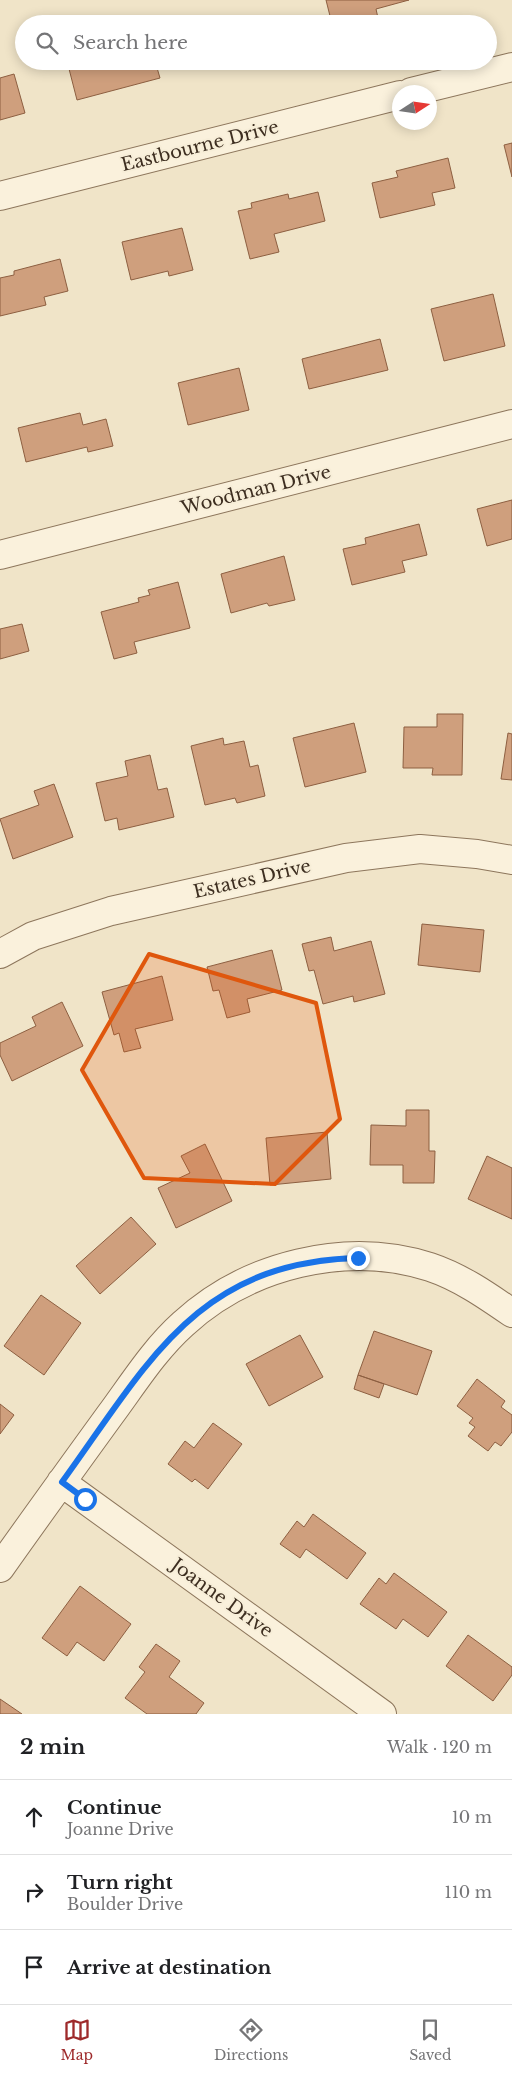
<!DOCTYPE html>
<html lang="en">
<head>
<meta charset="utf-8">
<style>
  :root { --surface:#fff; --page:#f6f6f6; --text:#202124; --muted:#757577; --line:#e0e0e0; --accent:#9e2a2b }
  body { margin:0; font-family:"Libre Baskerville",serif; background:var(--page); color:var(--text) }
  .compass { position:absolute; left:392px; top:85px; width:45px; height:45px; border-radius:50%; background:var(--surface); box-shadow:0 2px 12px #0003; rotate:78deg }
  .stop { position:absolute; width:15px; height:15px; margin:-11px; border:4px solid #1a73e8; border-radius:50%; background:#fff }
  .stop.end { background:#1a73e8; border-color:#fff; box-shadow:0 1px 5px #0008 }
  .list { margin:0; padding:0; list-style:none }
  h2 { display:flex; justify-content:space-between; align-items:center; height:65px; margin:0; padding:0 20px; font-size:21px }
  h2 small { font-size:16px; font-weight:400; color:var(--muted) }
  .list li { display:grid; grid-template-columns:32px 1fr auto; gap:15px; align-items:center; box-sizing:border-box; height:75px; padding:0 20px; border-top:1px solid var(--line) }
  .list b { display:block; font-size:19px; white-space:nowrap }
  .list p { margin:0; font-size:16px; white-space:nowrap; color:var(--muted) }
  .list em { font-size:16px; font-style:normal; color:var(--muted) }
  .icon { flex:none; width:28px; height:28px; fill:none; stroke:currentColor; stroke-width:2; stroke-linecap:round; stroke-linejoin:round }
  .map { position:relative; flex:none; width:512px; height:1714px; overflow:hidden }
  .search { position:absolute; background:var(--surface); box-shadow:0 2px 12px #0003; left:15px; right:15px; top:15px; height:55px; display:flex; align-items:center; gap:12px; box-sizing:border-box; padding:0 18px; border-radius:28px; color:var(--muted); font-size:19px }
  .sheet { height:290px; background:var(--surface) }
  nav { display:flex; justify-content:space-around; align-items:center; box-sizing:border-box; height:70px; border-top:1px solid var(--line); background:var(--surface); font-size:14px; color:var(--muted) }
  nav a { display:grid; justify-items:center; gap:2px }
  nav .on { color:var(--accent) }
  .map>svg:first-child { display:block }
  .building { fill:#cf9f7d; stroke:#8d5f41 }
  .lines { fill:none; stroke-linecap:round; stroke-linejoin:round }
  .minor-casing { stroke:#8d765c; stroke-width:30 }
  .minor { stroke:#faf1dc; stroke-width:28 }
  .route { stroke:#1a73e8; stroke-width:6 }
  .marked { fill:#df570d; fill-opacity:0.2; stroke:#df570d; stroke-width:4; stroke-linejoin:round }
  .labels { text-anchor:middle; dominant-baseline:central; stroke-width:4; stroke-linejoin:round; paint-order:stroke }
  .street-label { font-size:18px; fill:#3d2e20; stroke:#f7eed8 }
</style>
</head>
<body>
<div class="map">
<svg width="512" height="1714" viewBox="0 0 512 1714">
  <rect width="100%" height="100%" fill="#f0e4c8"/>
  <path class="building" d="M326,0H409L376,9L378,18L357,24H332Z
    M243,20L244,24H229Z
    M67,61H155L160,78L77,100Z
    M14,74L25,113L0,120V78Z
    M512,143V177L504,145Z
    M448,158L455,188L432,193L435,205L380,218L372,183L398,177L396,171Z
    M318,192L325,221L274,234L279,252L250,259L238,211L252,208L251,203L288,194L289,199Z
    M182,228L193,270L169,276L168,271L131,280L122,242Z
    M60,259L68,291L44,297L46,305L0,316V278L14,275V271Z
    M493,294L505,346L444,361L431,309Z
    M380,339L388,370L309,389L302,359Z
    M239,368L249,410L188,425L178,383Z
    M80,413L83,425L106,419L113,446L88,452L87,447L26,462L18,428Z
    M512,500V539L487,546L477,509Z
    M419,524L427,555L402,561L405,572L352,585L343,549L366,544L365,538Z
    M284,556L295,600L269,606L267,603L231,613L221,574Z
    M178,582L190,628L134,642L137,653L114,659L101,612L139,602L138,598L150,595L148,590Z
    M22,624L29,651L0,659V629Z
    M437,714H463L462,775H432L433,768H403L404,727H437Z
    M354,723L366,772L305,787L293,738Z
    M508,733L512,734V780L501,779Z
    M223,738L224,745L244,741L250,767L258,765L265,796L237,803L235,798L205,805L191,746Z
    M150,755L158,790L167,788L174,817L119,830L117,818L105,821L96,783L128,776L125,761Z
    M54,784L73,837L13,859L0,819L39,805L34,791Z
    M422,924L484,930L480,972L418,965Z
    M331,937L334,951L371,941L385,994L354,1002L353,996L323,1004L314,970L309,971L302,944Z
    M272,950L282,990L247,999L250,1012L227,1018L219,990L213,991L207,967Z
    M162,976L173,1020L135,1029L141,1048L124,1052L119,1033L114,1035L102,992Z
    M62,1002L83,1046L12,1081L0,1055V1043L36,1026L32,1017Z
    M406,1110H429V1151H435L434,1183H403V1165H370L371,1125L406,1126Z
    M327,1132L331,1179L270,1185L266,1138Z
    M205,1144L232,1201L176,1228L158,1188L190,1173L181,1156Z
    M487,1156L512,1168V1219L468,1199Z
    M131,1217L156,1244L100,1294L76,1266Z
    M41,1295L81,1323L44,1375L4,1346Z
    M374,1331L432,1351L417,1395L358,1375Z
    M300,1335L323,1377L269,1406L246,1364Z
    M358,1375L384,1384L379,1398L354,1389Z
    M477,1379L505,1401L501,1407L512,1415V1432L501,1446L495,1442L488,1451L468,1436L475,1427L469,1423L473,1418L457,1406Z
    M0,1404L14,1415L0,1434Z
    M213,1423L242,1444L208,1489L195,1479L192,1482L168,1464L185,1441L194,1448Z
    M313,1514L366,1553L347,1579L306,1549L300,1558L280,1544L297,1521L304,1527Z
    M394,1573L447,1612L428,1637L403,1619L396,1629L360,1604L379,1578L386,1584Z
    M80,1586L131,1624L104,1661L77,1642L67,1656L42,1638Z
    M468,1635L512,1667V1675L493,1701L446,1666Z
    M156,1644L180,1661L169,1677L204,1703L196,1714H147L125,1698L145,1672L139,1667Z
    M0,1699L22,1714H0Z"/>
  <g class="lines">
    <g class="minor-casing">
      <path id="minor" d="M411,92L512,67
        M0,196L400,95
        M0,555L512,424
        M0,954L33,936L111,911L346,858L420,849L477,854L512,860
        M61,1482L382,1714
        M0,1568C36,1517 73,1466 110,1415C133,1384 154,1350 183,1324C247,1265 346,1240 430,1267C460,1277 486,1295 512,1313"/>
    </g>
    <use href="#minor" class="minor"/>
  </g>
  <g class="lines">
    <path class="route" d="M85,1499L62,1482C147,1365 196,1262 358,1258"/>
  </g>
  <path class="marked" d="M149,954L316,1003L340,1119L275,1184L144,1178L82,1070Z"/>
  <g class="labels">
    <g class="street-label">
      <text transform="translate(200 146) rotate(-14)">Eastbourne Drive</text>
      <text transform="translate(256 490) rotate(-14)">Woodman Drive</text>
      <text transform="translate(252 879) rotate(-13)">Estates Drive</text>
      <text transform="translate(222 1598) rotate(36)">Joanne Drive</text>
    </g>
  </g>
</svg>
<svg class="compass" viewBox="-18 -18 36 36"><path d="M0-13l5 13h-10z" fill="#e53935"/><path d="M0 13l5-13h-10z" fill="#757577"/></svg>
<div class="stop" style="left:85px;top:1499px"></div>
<div class="stop end" style="left:358px;top:1258px"></div>
<div class="search"><svg class="icon" aria-label="search" viewBox="0 0 24 24"><circle cx="10" cy="10" r="6"/><path d="M15 15l6 6"/></svg>Search here</div>
</div>
<section class="sheet">
<h2>2 min<small>Walk · 120 m</small></h2>
<ul class="list">
<li><svg class="icon" aria-label="ahead" viewBox="0 0 24 24"><path d="M12 20V5M6 11l6-6 6 6"/></svg><div><b>Continue</b><p>Joanne Drive</p></div><em>10 m</em></li>
<li><svg class="icon" aria-label="right" viewBox="0 0 24 24"><path d="M7 20v-9h11M14 6l5 5-5 5"/></svg><div><b>Turn right</b><p>Boulder Drive</p></div><em>110 m</em></li>
<li><svg class="icon" aria-label="arrive" viewBox="0 0 24 24"><path d="M6 21V4h12l-3 4 3 4H6"/></svg><div><b>Arrive at destination</b></div></li>
</ul>
</section>
<nav>
<a class="on"><svg class="icon" aria-label="map" viewBox="0 0 24 24"><path d="M3 6l6-2 6 2 6-2v14l-6 2-6-2-6 2zM9 4v14M15 6v14"/></svg>Map</a>
<a><svg class="icon" aria-label="directions" viewBox="0 0 24 24"><path d="M12 3l9 9-9 9-9-9zM9 14v-3h6M13 9l2 2-2 2"/></svg>Directions</a>
<a><svg class="icon" aria-label="saved" viewBox="0 0 24 24"><path d="M7 4h10v16l-5-4-5 4z"/></svg>Saved</a>
</nav>
</body>
</html>
